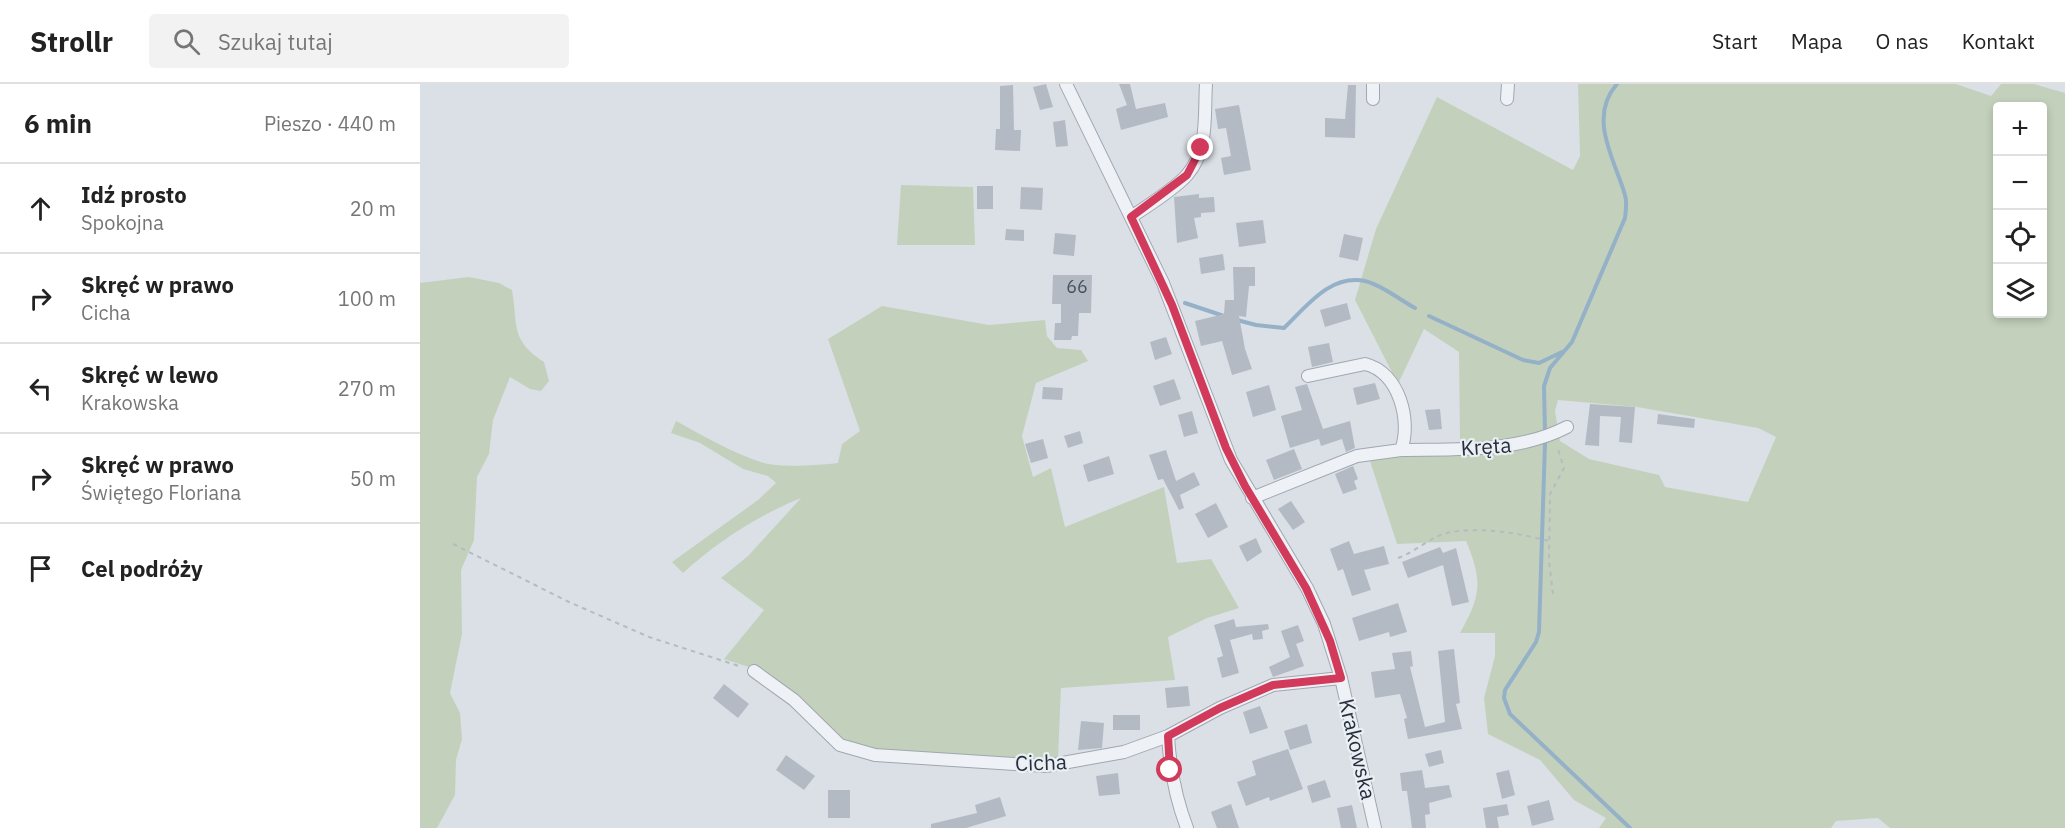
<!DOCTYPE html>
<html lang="pl">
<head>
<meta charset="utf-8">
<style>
  :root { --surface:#fff; --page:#f2f2f2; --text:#222; --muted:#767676; --line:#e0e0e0 }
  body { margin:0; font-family:"IBM Plex Sans",sans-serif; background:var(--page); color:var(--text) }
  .controls { position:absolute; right:18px; top:18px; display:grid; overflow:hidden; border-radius:6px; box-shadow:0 3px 9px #0003 }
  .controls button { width:54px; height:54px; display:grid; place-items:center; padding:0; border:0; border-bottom:2px solid var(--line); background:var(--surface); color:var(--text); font:30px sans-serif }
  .stop { position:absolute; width:18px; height:18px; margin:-14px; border:4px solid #d13a5a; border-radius:50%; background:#fff }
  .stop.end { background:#d13a5a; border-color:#fff; box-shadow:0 2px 6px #0008 }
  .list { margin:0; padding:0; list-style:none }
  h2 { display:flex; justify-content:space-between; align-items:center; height:78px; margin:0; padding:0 24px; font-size:26px }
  h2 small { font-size:20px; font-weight:400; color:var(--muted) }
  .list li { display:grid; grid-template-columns:39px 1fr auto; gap:18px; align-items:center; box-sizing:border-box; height:90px; padding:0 24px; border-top:2px solid var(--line) }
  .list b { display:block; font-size:22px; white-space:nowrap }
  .list p { margin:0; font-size:20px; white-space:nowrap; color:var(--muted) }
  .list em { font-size:20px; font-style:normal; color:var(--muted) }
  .icon { flex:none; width:33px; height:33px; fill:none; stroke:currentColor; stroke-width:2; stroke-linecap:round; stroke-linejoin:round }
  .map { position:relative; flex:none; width:1645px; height:744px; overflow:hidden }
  header { display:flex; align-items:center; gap:36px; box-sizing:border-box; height:84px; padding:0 30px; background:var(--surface); border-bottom:2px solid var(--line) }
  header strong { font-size:28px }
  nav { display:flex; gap:33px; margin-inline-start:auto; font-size:21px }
  .search { width:420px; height:54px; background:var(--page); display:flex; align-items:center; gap:15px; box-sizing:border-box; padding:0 21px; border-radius:6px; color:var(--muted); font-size:22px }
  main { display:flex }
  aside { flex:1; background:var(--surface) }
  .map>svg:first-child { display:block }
  .green { fill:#c3d1bc; fill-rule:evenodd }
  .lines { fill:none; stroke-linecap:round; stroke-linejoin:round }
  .stream { stroke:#95b1c8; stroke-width:4 }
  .building { fill:#b3bac3 }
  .minor-casing { stroke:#a1a7b0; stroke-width:14 }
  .path { stroke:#b6bbc1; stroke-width:2; stroke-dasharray:4.5 4.5; stroke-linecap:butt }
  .minor { stroke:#eef1f5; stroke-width:12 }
  .route { stroke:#d13a5a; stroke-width:8 }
  .labels { text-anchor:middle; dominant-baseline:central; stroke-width:4.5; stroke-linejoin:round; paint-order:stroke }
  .number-label { font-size:18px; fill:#48525e }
  .street-label { font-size:21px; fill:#252f3d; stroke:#ebeff4 }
</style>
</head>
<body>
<header>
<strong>Strollr</strong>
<div class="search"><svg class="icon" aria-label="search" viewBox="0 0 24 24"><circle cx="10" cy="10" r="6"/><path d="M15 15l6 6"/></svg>Szukaj tutaj</div>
<nav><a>Start</a><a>Mapa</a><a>O nas</a><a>Kontakt</a></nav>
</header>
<main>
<aside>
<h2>6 min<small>Pieszo · 440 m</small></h2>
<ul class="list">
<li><svg class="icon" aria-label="ahead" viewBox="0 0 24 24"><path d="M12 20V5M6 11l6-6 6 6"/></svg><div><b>Idź prosto</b><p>Spokojna</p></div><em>20 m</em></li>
<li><svg class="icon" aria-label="right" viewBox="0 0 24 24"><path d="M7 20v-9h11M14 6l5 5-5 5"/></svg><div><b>Skręć w prawo</b><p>Cicha</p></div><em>100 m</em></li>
<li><svg class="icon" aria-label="left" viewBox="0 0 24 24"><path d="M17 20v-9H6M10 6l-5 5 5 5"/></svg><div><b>Skręć w lewo</b><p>Krakowska</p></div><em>270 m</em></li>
<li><svg class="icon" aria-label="right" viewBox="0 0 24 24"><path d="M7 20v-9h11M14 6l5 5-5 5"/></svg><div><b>Skręć w prawo</b><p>Świętego Floriana</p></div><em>50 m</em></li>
<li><svg class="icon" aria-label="arrive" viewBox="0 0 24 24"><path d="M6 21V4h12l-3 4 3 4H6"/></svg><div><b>Cel podróży</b></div></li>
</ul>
</aside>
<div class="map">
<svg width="1645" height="744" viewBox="0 0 1645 744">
  <rect width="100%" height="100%" fill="#dbe0e6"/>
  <path class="green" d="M1158,0H1536L1571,12L1581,0H1614L1645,9V744H1470L1458,734L1416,737L1411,744H1179L1186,734L1154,716L1120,676L1068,650L1064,614L1075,572V549H1040C1061,511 1063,498 1046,457L977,460L949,374L1040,358L1039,268L1004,245L978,300L935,216L956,145L1017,13L1153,86L1160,72ZM1578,22H1622V230H1578ZM1138,316L1217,323L1338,344L1356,353L1328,418L1245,403L1239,391L1169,375L1140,357L1135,327Z
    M481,101L553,103L555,161H477Z
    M49,193L79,199L92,206C98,241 90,256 124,278L129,297L121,307L110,305L90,293L73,336L69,370L57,393L54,456L41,486L42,550L30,609L40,629L42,655L36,676L35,711L17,744H0V199Z
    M462,222L569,241L625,236L627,252L637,264L661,266L668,277L616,299L602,352L613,393L631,384L645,443L744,403L757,479L791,475L819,524L787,534L748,553L755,596L641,604L638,674L497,672L441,665L420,656L341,587L304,575L344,526L301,494L328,472L381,414C337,432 298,457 263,489L252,478L338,416L356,399L348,392L323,385L280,359L251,349L256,337C284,352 314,370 344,379C363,384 399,381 418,379L422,360L440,347L408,255Z"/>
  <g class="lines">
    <path class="stream" d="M765,219L804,232
      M1009,232L1103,276L1119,279L1142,268
      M817,236L836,241L864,244C887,222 910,190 945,197C962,201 980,216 995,224
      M1125,349L1124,302L1130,284L1152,258L1205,134C1206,127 1207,118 1205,111C1195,76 1167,34 1197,0
      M1125,359L1119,548L1116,558L1085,606L1084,614L1090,630L1210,744"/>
  </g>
  <path class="building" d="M626,0L633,23L620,26L613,3Z
    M699,0H710L716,25L745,19L748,33L701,46L696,25L707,21Z
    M593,1L594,46H601L600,67L575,66L576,45H580V2Z
    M928,1H936L935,54L905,53V34L925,35Z
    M819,21L831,86L804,91L801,74L811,72L806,44L798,45L795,25Z
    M645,36L648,62L636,63L633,38Z
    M557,102H573V125H557Z
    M601,103L623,104L622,126L600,125Z
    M779,110V114L794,113L795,128L781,129V133L774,134L778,154L757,159L754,113Z
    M843,136L846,159L819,163L816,139Z
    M586,145L604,146V157L585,156Z
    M635,149L656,151L654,172L633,170Z
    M924,150L943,154L938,177L919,173Z
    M803,170L805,186L781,190L779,174Z
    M813,183H835V202H829L826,233L819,232L825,265L832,285L812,291L802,257L781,262L775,237L804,230L805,216H814Z
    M633,191H672L671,229H659L658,252H652L651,256H634L635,239H641V220H632Z
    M927,219L931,235L905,243L900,226Z
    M746,253L752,270L735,276L730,258Z
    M909,259L913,278L892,283L888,263Z
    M754,295L761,315L740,322L733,302Z
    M955,299L960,315L937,321L933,304Z
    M887,300L903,345L930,337L935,364L926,368L922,355L901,362L899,355L870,364L861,332L882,326L875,303Z
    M849,301L856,326L833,333L826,308Z
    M623,303L643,304L642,316L622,315Z
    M1170,320L1215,323L1212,359L1199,358L1201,333L1180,332L1179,362L1165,361Z
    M1020,325L1022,345L1009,346L1005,326Z
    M772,327L778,349L764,353L758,331Z
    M1238,330L1275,335L1274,344L1237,340Z
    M660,347L663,359L648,364L644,352Z
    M623,355L628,374L611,379L605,360Z
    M874,365L882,385L854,396L846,376Z
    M746,366L756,397L774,388L780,401L760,411L764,424L759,426L743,395L738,396L729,371Z
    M689,372L694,390L668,398L663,381Z
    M933,382L938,395L934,397L937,405L923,410L915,390Z
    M871,417L885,438L873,446L858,425Z
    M796,419L808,443L788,454L775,430Z
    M836,454L842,468L827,478L819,462Z
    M929,457L934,470L964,462L969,480L944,486L951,506L932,512L923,485L918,487L910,465Z
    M1020,463L1023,469L1036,464L1049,518L1032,522L1023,481L988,494L982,478Z
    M978,519L987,548L970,553L969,548L939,557L932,534Z
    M814,535L816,543L848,540L849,545L842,547L843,555L833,556L832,550L810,556L819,589L802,594L797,574L803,572L794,541Z
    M878,541L884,557L876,560L884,582L853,593L849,583L870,573L861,547Z
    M1034,565L1040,619L1036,620L1042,645L988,655L984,635L987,634L980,610L955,614L951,588L975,585L972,569L991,567L993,582L990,583L1005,643L1025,638L1018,567Z
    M304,600L329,620L318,634L293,614Z
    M768,602L770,622L747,624L745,604Z
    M840,622L848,644L830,650L823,628Z
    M693,631H720V646H693Z
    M661,637L684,639L682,664L658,666Z
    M887,640L892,659L870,666L864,647Z
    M868,665L883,705L850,717L849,713L826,722L817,698L836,691L832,677Z
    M1021,666L1024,679L1009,683L1005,670Z
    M366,671L395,692L384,706L356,686Z
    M1002,686L1005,704L1029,701L1032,713L1009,719L1010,730L1005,731L1006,744H992L987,707H982L980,689Z
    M1089,686L1095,711L1082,715L1076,689Z
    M698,689L700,710L679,712L676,692Z
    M905,696L911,713L892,719L887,702Z
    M408,706H430V734H408Z
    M580,713L586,732L546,744H511V740L557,729L555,721Z
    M1129,716L1134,736L1112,742L1107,722Z
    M811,720L819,744H797L791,728Z
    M1087,720L1089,731L1077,733L1079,744H1066L1063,724Z
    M932,721L937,744H921L917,724Z"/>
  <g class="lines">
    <g class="minor-casing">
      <path id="minor" d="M646,0L743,199L811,376L887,504L904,540L921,594L955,744
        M953,15V0
        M1087,15L1088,0
        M711,133C726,123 756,104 767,91C789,66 784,30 786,0
        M981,366C1036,365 1097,369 1147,343
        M832,414L937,372L981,366C992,337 979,288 945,280L888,292
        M334,587L374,616L420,661L455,671L626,682L704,668L748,652L800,624L853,601L921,594
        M748,652C750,685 755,713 767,744"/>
    </g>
    <path class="path" d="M33,460L149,518L229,553L322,583
      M978,474C995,468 1012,452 1027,449C1059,442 1098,449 1129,457
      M1133,510L1129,477L1130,410L1144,384L1137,362"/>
    <use href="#minor" class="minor"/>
  </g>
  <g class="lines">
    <path class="route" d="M750,686L748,652L800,624L853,601L921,594L910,557L886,504L825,402L806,364L752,221L711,133L767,91L781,64"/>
  </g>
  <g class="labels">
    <g class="number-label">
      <text x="657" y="202">66</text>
    </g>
    <g class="street-label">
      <text transform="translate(1066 362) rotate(-4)">Kręta</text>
      <text transform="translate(938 665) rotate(77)">Krakowska</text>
      <text transform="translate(621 678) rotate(-2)">Cicha</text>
    </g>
  </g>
</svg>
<div class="controls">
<button>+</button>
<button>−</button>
<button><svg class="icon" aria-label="locate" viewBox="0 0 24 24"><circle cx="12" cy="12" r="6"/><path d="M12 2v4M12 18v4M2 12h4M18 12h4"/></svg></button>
<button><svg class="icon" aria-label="layers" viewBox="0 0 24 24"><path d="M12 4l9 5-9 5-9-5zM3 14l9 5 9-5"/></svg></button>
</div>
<div class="stop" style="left:750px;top:686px"></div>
<div class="stop end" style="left:781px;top:64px"></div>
</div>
</main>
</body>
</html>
